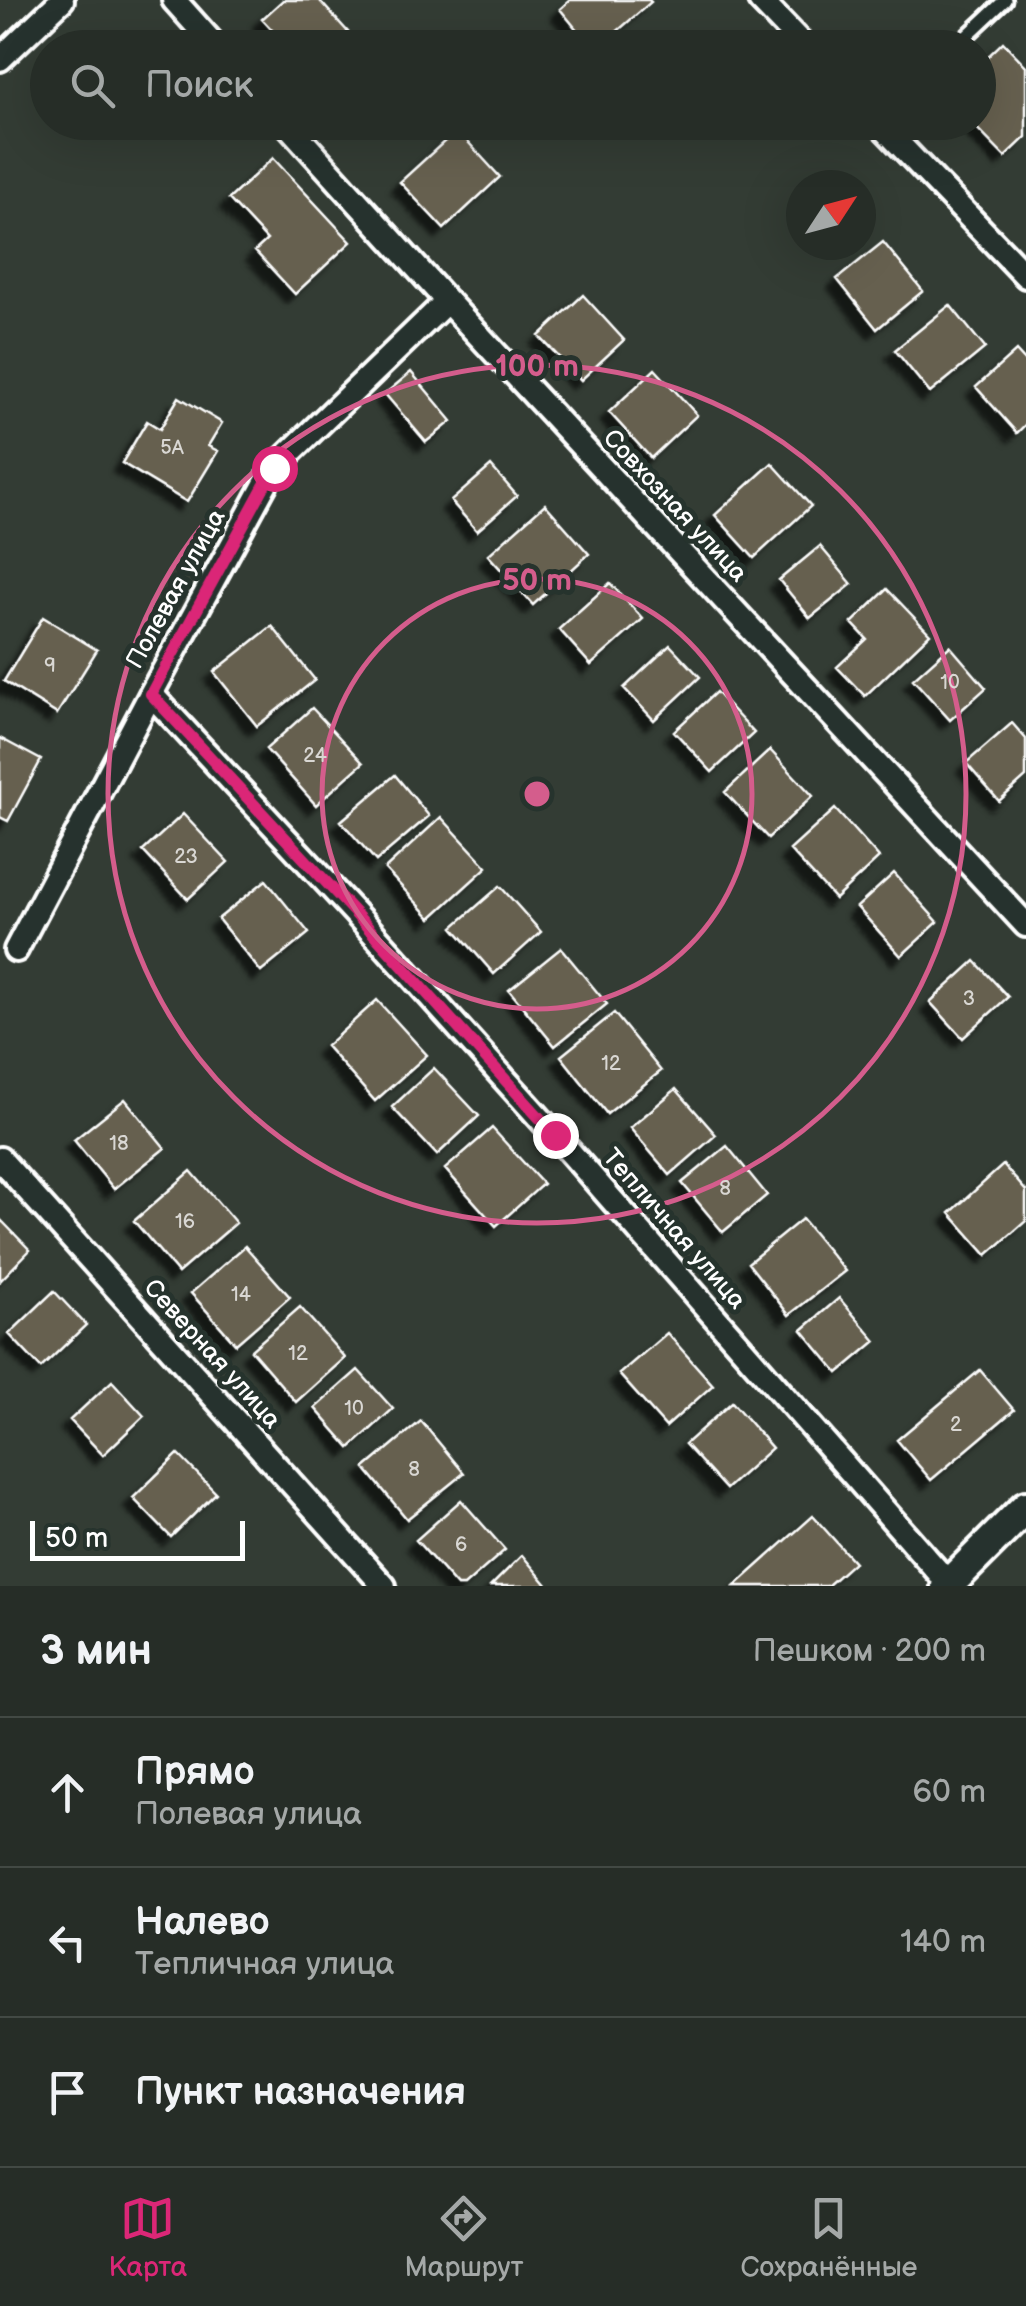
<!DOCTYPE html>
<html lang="ru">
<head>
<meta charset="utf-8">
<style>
  :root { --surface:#262d27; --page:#323933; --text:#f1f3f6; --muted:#a4a8a7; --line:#424944; --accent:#db2777 }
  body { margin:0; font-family:"Balsamiq Sans",sans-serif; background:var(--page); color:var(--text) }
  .compass { position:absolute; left:786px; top:170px; width:90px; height:90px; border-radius:50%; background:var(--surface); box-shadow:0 10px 40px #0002; rotate:54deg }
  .scale { position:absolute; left:30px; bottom:25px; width:215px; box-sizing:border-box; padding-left:10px; border:5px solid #fff; border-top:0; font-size:28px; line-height:35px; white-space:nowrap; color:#fff; -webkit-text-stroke:8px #26332d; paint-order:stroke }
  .stop { position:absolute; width:30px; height:30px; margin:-22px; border:8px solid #db2777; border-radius:50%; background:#fff }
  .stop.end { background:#db2777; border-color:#fff; box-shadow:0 2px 10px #0008 }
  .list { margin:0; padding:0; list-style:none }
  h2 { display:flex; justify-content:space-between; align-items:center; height:130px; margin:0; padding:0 40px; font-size:42px }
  h2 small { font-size:32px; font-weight:400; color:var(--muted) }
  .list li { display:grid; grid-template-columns:65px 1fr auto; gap:30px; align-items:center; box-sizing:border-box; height:150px; padding:0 40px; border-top:2px solid var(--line) }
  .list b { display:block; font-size:38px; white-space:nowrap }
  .list p { margin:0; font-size:32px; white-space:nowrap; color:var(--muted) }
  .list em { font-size:32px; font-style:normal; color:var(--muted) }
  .icon { flex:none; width:55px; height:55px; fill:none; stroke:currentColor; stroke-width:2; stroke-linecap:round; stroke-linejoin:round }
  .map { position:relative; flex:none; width:1026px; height:1586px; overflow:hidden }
  .search { position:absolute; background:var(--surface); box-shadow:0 10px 40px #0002; left:30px; right:30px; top:30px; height:110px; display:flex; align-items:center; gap:25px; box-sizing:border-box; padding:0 35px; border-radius:55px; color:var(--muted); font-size:38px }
  .sheet { height:580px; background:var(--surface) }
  nav { display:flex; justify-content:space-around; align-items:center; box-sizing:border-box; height:140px; border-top:2px solid var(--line); background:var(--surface); font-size:28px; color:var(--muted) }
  nav a { display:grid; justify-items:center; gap:5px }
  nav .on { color:var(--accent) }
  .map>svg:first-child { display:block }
  .building { fill:#66604f; stroke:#fff; stroke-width:2.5; filter:url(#shadow) }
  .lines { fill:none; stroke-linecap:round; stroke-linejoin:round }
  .service-casing { stroke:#fff; stroke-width:19 }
  .minor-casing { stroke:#fff; stroke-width:30 }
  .tertiary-casing { stroke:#fff; stroke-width:38 }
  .service { stroke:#26332d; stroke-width:11 }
  .minor { stroke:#26332d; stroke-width:22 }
  .tertiary { stroke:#26332d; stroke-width:30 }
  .route { stroke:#db2777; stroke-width:12 }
  .ring { fill:none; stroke:#d45d8c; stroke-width:5 }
  .labels { text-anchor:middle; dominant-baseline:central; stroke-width:10; stroke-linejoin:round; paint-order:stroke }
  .number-label { font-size:20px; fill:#d9d7d3 }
  .street-label { font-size:25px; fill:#fff; stroke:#26332d }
  .centre { fill:#d45d8c; stroke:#26332d; stroke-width:5 }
  .ring-label { font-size:30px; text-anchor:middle; font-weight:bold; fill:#d45d8c; stroke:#26332d; stroke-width:10; stroke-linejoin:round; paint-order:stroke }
</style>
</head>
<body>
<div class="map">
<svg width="1026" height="1586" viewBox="0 0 1026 1586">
  <defs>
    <filter id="shadow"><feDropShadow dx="-9" dy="9" stdDeviation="2.5" flood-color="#0009"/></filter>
  </defs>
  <rect width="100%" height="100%" fill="#333c34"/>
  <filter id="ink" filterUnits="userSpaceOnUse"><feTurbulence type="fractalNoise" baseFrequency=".01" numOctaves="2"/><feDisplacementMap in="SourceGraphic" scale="20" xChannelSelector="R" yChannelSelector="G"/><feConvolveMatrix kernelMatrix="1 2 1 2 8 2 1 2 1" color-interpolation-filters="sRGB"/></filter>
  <g filter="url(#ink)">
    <path class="building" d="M283,0H319L348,32L331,48H289L262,19Z
      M570,0H649L651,2L598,48H592L560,9Z
      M1003,42L1026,66V137L1005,157L971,122H978V66Z
      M457,130L500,177L444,229L400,182Z
      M273,158L351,242L295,294L255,251L267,240L229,199Z
      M883,242L923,291L877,329L837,279Z
      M583,295L624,340L581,380L539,336Z
      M950,305L985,348L930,393L895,350Z
      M1016,351L1026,362V424L1017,433L976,387Z
      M655,369L697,415L651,458L609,412Z
      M411,372L452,421L426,442L385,394Z
      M179,397L222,423L208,446L218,451L187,502L122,463L147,421L160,429Z
      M772,463L811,506L754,558L715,515Z
      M491,466L517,496L477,531L451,501Z
      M545,504L589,554L533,605L488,555Z
      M820,546L852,584L810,618L779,580Z
      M610,583L643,619L591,665L559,629Z
      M887,589L930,634L865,696L837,667L867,639L852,623Z
      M43,617L97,650L57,714L4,681Z
      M272,626L315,680L257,726L214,672Z
      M670,645L700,677L654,720L624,688Z
      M950,646L986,688L950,720L913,679Z
      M716,692L754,733L712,772L674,731Z
      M312,708L363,763L316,805L266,749Z
      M1012,723L1026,739V777L999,801L966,763Z
      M0,738L41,760L8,821L0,817Z
      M770,750L813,796L768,838L725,792Z
      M395,775L429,816L376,861L341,821Z
      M835,809L879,858L835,899L790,850Z
      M183,814L228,862L188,899L143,851Z
      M441,817L487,867L431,918L385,869Z
      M894,873L938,922L901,956L857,907Z
      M266,880L309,933L261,972L218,919Z
      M500,886L541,932L494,974L453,927Z
      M561,948L607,1004L555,1046L509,990Z
      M975,961L1008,997L963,1038L930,1002Z
      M377,1000L427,1055L375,1101L326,1046Z
      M614,1013L661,1071L607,1114L561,1056Z
      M434,1068L479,1116L437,1155L392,1107Z
      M676,1089L716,1135L670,1175L630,1128Z
      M125,1099L165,1148L114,1189L74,1140Z
      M492,1128L543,1184L496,1226L445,1169Z
      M727,1146L767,1195L723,1232L682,1183Z
      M1003,1165L1026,1191V1221L987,1255L950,1213Z
      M191,1171L236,1223L178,1273L134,1221Z
      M0,1219L30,1250L0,1281Z
      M802,1219L845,1271L789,1315L748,1263Z
      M245,1246L290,1297L236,1344L191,1293Z
      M54,1291L86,1325L41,1368L9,1334Z
      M839,1298L876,1341L838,1373L802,1330Z
      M300,1307L345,1358L296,1402L251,1350Z
      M667,1333L713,1385L666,1427L619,1374Z
      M358,1370L393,1409L350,1448L315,1408Z
      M980,1370L1014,1410L931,1480L897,1440Z
      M112,1381L144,1416L103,1455L70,1420Z
      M732,1402L772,1448L726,1489L685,1444Z
      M421,1421L464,1473L407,1519L365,1468Z
      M178,1454L216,1493L171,1537L133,1498Z
      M461,1500L505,1550L464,1586H457L416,1540Z
      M813,1516L854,1562L827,1586H735Z
      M522,1555L548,1586H491Z"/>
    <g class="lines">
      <g class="service-casing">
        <path id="service" d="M954,48L1005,0"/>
      </g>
      <g class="minor-casing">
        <path id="minor" d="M174,0L217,48
          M760,0L806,48
          M0,59L62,0
          M285,122L447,301L1026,925
          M878,122L1026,276
          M151,694L354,912L555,1135L949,1584
          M16,950L151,694L274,468L447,301
          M0,1159L384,1586"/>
      </g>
      <g class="tertiary-casing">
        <path id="tertiary" d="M947,1586L1026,1507"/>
      </g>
      <use href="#service" class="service"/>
      <use href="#minor" class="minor"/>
      <use href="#tertiary" class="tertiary"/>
    </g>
  </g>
  <g class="lines" filter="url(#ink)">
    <path class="route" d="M274,468L151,694L354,912L555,1135"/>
  </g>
  <g class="ring">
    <circle cx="537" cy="794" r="215"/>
    <circle cx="537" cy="794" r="429"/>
  </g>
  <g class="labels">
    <g class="number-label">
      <text x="172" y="448">5А</text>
      <text x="50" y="666">9</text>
      <text x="950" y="683">10</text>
      <text x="315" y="756">24</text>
      <text x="186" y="857">23</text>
      <text x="969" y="999">3</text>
      <text x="611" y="1064">12</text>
      <text x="119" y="1144">18</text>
      <text x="725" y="1189">8</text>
      <text x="185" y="1222">16</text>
      <text x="241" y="1295">14</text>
      <text x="298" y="1354">12</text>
      <text x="354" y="1409">10</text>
      <text x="956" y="1425">2</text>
      <text x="414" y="1470">8</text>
      <text x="461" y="1545">6</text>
    </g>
    <g class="street-label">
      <text transform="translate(675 506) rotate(47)">Совхозная улица</text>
      <text transform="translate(176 589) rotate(-61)">Полевая улица</text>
      <text transform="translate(674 1229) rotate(49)">Тепличная улица</text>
      <text transform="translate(212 1354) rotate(48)">Северная улица</text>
    </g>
  </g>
  <circle cx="537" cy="794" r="15" class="centre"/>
  <g class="ring-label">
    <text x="537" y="376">100 m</text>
    <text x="537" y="590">50 m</text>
  </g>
</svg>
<svg class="compass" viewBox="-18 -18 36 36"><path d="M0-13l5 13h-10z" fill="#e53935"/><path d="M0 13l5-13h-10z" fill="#a4a8a7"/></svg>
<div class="scale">50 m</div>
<div class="stop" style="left:274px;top:468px"></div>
<div class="stop end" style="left:555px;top:1135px"></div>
<div class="search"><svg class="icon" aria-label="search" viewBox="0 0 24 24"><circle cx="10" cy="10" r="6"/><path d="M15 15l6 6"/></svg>Поиск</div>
</div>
<section class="sheet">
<h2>3 мин<small>Пешком · 200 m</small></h2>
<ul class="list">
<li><svg class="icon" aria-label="ahead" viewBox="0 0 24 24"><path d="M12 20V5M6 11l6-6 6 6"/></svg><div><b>Прямо</b><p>Полевая улица</p></div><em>60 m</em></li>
<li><svg class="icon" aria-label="left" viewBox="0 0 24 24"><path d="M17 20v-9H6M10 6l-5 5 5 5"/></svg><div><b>Налево</b><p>Тепличная улица</p></div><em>140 m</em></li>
<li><svg class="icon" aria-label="arrive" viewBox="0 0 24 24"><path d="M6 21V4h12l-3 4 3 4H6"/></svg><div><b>Пункт назначения</b></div></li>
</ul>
</section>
<nav>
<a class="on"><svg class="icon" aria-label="map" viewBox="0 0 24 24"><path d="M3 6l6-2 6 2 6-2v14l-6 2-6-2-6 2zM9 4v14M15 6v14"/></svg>Карта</a>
<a><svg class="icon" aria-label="directions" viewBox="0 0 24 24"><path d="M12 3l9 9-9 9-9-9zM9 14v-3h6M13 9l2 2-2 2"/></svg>Маршрут</a>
<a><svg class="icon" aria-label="saved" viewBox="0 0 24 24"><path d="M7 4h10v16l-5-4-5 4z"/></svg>Сохранённые</a>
</nav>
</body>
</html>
